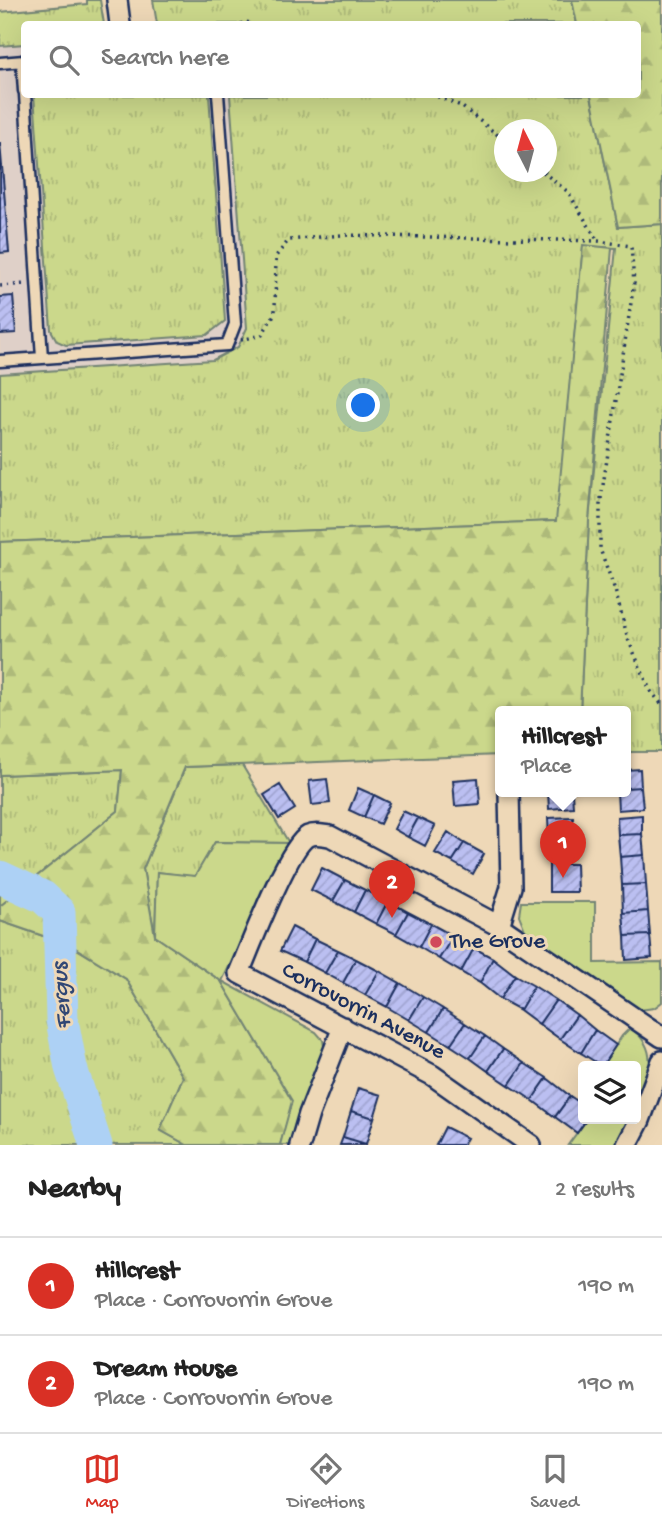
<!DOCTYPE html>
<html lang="en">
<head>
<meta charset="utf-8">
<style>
  :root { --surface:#fff; --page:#f6f6f6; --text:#222; --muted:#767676; --line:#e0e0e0; --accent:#d93025 }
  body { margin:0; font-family:"Gochi Hand",sans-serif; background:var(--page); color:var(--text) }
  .controls { position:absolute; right:21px; bottom:21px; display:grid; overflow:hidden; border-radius:7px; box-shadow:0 7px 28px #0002 }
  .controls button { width:63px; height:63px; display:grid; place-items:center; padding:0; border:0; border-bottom:2px solid var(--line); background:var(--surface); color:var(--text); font:35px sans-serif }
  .compass { position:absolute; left:494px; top:119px; width:63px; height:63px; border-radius:50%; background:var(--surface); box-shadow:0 7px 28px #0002; rotate:354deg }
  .you { position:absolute; left:364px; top:406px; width:24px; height:24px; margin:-18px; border:5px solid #fff; border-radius:50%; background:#1a73e8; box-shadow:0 0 0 10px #1a73e833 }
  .badge { display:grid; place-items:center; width:46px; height:46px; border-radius:50%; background:var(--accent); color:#fff; font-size:23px; font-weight:700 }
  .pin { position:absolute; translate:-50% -58px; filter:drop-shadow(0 2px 4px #0008) }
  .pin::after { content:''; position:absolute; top:37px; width:24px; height:21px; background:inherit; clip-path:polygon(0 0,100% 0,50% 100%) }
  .popup { position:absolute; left:495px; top:706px; width:136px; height:91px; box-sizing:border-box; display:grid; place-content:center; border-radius:7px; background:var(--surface); filter:drop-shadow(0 2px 5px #0005); font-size:23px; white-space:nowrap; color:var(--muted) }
  .popup b { font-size:26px; color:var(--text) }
  .popup::after { content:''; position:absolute; left:50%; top:100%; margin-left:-14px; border:14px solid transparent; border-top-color:var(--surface) }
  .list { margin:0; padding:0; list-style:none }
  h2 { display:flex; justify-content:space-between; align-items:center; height:91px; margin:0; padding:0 28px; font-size:30px }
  h2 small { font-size:23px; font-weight:400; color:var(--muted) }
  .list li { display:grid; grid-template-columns:46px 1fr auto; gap:21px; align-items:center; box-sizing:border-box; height:98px; padding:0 28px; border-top:2px solid var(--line) }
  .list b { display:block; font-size:26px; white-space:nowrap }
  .list p { margin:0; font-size:23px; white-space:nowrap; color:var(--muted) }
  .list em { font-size:23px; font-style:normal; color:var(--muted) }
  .icon { flex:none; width:38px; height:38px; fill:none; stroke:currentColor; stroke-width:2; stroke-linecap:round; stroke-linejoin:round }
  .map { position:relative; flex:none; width:662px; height:1145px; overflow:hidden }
  .search { position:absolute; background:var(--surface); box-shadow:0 7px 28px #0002; left:21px; right:21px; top:21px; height:77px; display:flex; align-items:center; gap:18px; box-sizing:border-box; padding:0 24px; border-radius:7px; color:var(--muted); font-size:26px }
  .sheet { height:287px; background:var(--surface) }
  nav { display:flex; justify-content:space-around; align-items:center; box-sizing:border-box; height:98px; border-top:2px solid var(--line); background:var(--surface); font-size:19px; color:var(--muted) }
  nav a { display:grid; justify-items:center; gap:4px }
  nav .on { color:var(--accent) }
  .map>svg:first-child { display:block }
  .built { fill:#dfd0c8 }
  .grass { fill:url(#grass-tufts); stroke:#738474; stroke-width:2; fill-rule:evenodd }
  .forest { fill:url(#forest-firs); stroke:#738474; stroke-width:2 }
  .park { fill:#cbd88b; stroke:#738474; stroke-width:2 }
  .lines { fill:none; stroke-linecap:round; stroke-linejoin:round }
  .river { stroke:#add1f5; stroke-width:33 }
  .building { fill:url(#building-hatch); stroke:#1b2f5e; stroke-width:2 }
  .lane-casing { stroke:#1b2f5e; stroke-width:15 }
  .street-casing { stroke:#1b2f5e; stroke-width:24 }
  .path { stroke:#1b2f5e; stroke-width:3.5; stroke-dasharray:2 5; stroke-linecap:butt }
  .lane { stroke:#eed8b7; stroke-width:10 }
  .street { stroke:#eed8b7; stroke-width:19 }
  .poi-dot { fill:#d1495b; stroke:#eed8b7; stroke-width:2.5 }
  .labels { text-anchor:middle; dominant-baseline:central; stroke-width:6; stroke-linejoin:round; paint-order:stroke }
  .poi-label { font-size:23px; fill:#1b2f5e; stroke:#eed8b7; text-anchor:start }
  .street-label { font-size:23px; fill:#1b2f5e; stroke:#eed8b7 }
  .water-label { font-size:24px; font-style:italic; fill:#314775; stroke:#eed8b7 }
</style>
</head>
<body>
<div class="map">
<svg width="662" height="1145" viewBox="0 0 662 1145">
  <defs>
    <pattern id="grass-tufts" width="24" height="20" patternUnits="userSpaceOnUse" patternTransform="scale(1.75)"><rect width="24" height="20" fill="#cbd88b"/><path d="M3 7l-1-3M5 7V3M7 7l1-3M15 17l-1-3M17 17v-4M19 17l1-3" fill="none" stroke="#aeba7a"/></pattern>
    <pattern id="forest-firs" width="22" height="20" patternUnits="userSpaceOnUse" patternTransform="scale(1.75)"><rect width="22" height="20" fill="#cbd88b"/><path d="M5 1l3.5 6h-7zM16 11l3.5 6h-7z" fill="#aeba7a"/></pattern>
    <pattern id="building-hatch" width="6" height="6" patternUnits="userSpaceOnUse" patternTransform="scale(1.75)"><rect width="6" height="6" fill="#bbbff1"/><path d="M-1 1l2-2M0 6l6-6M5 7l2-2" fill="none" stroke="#a0a4d1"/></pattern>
  </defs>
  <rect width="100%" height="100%" fill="#eed8b7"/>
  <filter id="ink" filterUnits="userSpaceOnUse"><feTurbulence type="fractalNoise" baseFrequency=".0143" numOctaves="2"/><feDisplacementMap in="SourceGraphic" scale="14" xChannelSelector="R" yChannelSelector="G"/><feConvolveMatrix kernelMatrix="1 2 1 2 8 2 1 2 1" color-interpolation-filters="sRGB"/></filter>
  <g filter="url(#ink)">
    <path class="built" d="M24,44V94L232,95L263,367L0,388V46Z"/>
    <path class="grass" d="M87,0H100L104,24H24V44L0,46V12L87,4Z
      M153,0H572L577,24H157Z
      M34,95H209L225,321L207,335L66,345L57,341L51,330Z
      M230,95H591L618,227L662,224V752H626V712H580L589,520L616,248L583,246L557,521L0,542V374L213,360L238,347L247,328ZM504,130H546V172H504Z
      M242,765L289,843L215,842L195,877L157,872L155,936L143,869L185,767Z
      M122,770L118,811L0,906V775Z
      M0,921L72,946L126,979L183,1077L160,1130L187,1145H0Z"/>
    <path class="forest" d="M572,0H662V224L618,227L591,95L638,94V24H577Z
      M583,245L612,248L589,520L580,712H500V755L185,767L143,869L155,936L221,981L293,1102L280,1145H187L160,1130L183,1077L126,979L72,946L0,921V906L118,811L122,770L0,775V542L556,521Z"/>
    <path class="park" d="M215,842L289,843L222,981L316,1032L323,1040L325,1052L291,1145H280L292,1101L221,981L155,936L157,872L195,876Z
      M521,902H595V963L662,962V1002L654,1008L640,1010L527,935L519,915Z
      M630,1028C662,1049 648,1080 636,1109V1066H602L622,1036Z
      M587,1119H632L620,1145H568Z"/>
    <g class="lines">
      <path class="river" d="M0,877L43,897L59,912L62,1020L71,1068L96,1145"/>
    </g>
    <path class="building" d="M0,142L9,252L0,253Z
      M13,296L16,333L0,334V297Z
      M640,769L641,787L626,788V770Z
      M478,778L480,804L455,806L453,780Z
      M327,779L330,803L312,805L309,781Z
      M280,785L295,809L279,819L264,795Z
      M641,787L643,808L618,810L617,792H626V788Z
      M358,788L374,795L364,817L349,810Z
      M548,792H572L573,807L549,809Z
      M374,795L390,803L380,824L364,817Z
      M403,811L418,818L408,837L394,829Z
      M642,815V834L618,835L617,817Z
      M573,817V837H549L548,818Z
      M418,818L435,826L425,846L408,837Z
      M448,832L464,843L452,862L435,853Z
      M642,834L644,855L620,857L618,835Z
      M549,837H573V858H549Z
      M464,843L484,854L473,874L452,862Z
      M644,855L646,884L622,885L620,857Z
      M549,864H576L577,892H549Z
      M322,868L345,880L333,901L311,890Z
      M345,880L365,890L354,912L333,901Z
      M646,884L648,911L623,913L622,885Z
      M365,890L388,901L376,924L354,912Z
      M388,901L408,912L396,934L376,924Z
      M648,911L650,935L625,936L623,913Z
      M408,912L431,924L419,947L396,934Z
      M431,924L453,936L439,959L419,947Z
      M292,927L315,939L304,962L280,951Z
      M650,935L652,958L626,960L625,936Z
      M453,936L474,948L461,972L439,959Z
      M315,939L338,950L325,973L304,962Z
      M474,948L493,958L480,983L461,972Z
      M338,950L356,959L343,983L325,973Z
      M493,958L515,975L500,999L480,983Z
      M356,959L379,971L365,995L343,983Z
      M379,971L400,983L387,1007L365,995Z
      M515,975L534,986L520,1010L500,999Z
      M400,983L423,997L409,1020L387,1007Z
      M534,986L556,1000L539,1024L520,1010Z
      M423,997L443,1009L429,1032L409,1020Z
      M556,1000L577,1015L560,1039L539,1024Z
      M443,1009L465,1023L450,1045L429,1032Z
      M577,1015L595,1030L581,1053L560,1039Z
      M465,1023L485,1036L470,1058L450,1045Z
      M595,1030L616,1045L602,1066L581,1053Z
      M485,1036L503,1049L488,1071L470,1058Z
      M503,1049L524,1063L509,1085L488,1071Z
      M524,1063L547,1078L532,1100L509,1085Z
      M547,1078L570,1096L555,1117L532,1100Z
      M358,1088L381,1095L374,1118L351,1111Z
      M570,1096L583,1105V1119H587L577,1133L555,1117Z
      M351,1111L374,1118L366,1144L343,1137Z
      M445,1127L467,1138L463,1145H436Z
      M343,1137L366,1144V1145H340Z"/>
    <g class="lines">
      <g class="lane-casing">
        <path id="lane" d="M22,61L24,91
          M0,63L24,61
          M25,94L42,358
          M0,361L227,345L235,324L218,94"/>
      </g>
      <g class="street-casing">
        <path id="street" d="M117,0L120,24
          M509,792L511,887L499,926L330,836C322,835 315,833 308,836C288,847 250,947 239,973L432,1075L531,1145
          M499,926L662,1037
          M300,1145L309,1114L343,1027
          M627,1145L640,1120L662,1061"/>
      </g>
      <path class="path" d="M241,24L245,21L251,24
        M431,94L461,106L504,140
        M543,172L568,192L598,241
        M0,286L25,284
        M241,340L262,335L275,313L276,256L289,240L342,235L598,241L631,246L634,283L600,505V549L615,590L628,639L650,690L662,705"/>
      <use href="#lane" class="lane"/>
      <use href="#street" class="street"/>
    </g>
  </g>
  <circle class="poi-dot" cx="436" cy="942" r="7"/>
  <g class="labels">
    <g class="poi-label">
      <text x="450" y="942">The Grove</text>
    </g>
    <g class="street-label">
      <text transform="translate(363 1012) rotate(28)">Corrovorrin Avenue</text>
    </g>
    <g class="water-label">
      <text transform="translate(63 996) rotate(-94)">Fergus</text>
    </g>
  </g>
</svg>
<div class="controls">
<button><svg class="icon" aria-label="layers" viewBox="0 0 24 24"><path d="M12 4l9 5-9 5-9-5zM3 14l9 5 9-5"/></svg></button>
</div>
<svg class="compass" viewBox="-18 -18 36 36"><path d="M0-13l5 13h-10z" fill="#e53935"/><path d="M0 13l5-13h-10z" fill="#767676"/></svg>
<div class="you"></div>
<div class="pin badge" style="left:563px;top:878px">1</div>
<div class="popup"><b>Hillcrest</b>Place</div>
<div class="pin badge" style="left:392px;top:918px">2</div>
<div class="search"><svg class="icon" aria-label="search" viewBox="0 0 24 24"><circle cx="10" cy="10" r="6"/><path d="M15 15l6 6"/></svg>Search here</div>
</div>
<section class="sheet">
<h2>Nearby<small>2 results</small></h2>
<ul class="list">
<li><span class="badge">1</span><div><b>Hillcrest</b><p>Place · Corrovorrin Grove</p></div><em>190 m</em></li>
<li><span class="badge">2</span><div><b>Dream House</b><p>Place · Corrovorrin Grove</p></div><em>190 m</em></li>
</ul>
</section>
<nav>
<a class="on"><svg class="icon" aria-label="map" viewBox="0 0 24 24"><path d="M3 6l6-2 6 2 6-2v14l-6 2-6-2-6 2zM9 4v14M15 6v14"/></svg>Map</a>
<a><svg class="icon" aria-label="directions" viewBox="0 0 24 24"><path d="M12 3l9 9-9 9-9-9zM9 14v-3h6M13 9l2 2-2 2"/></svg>Directions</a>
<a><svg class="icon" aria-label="saved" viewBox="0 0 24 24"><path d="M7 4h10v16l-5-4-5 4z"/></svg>Saved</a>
</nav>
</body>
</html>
